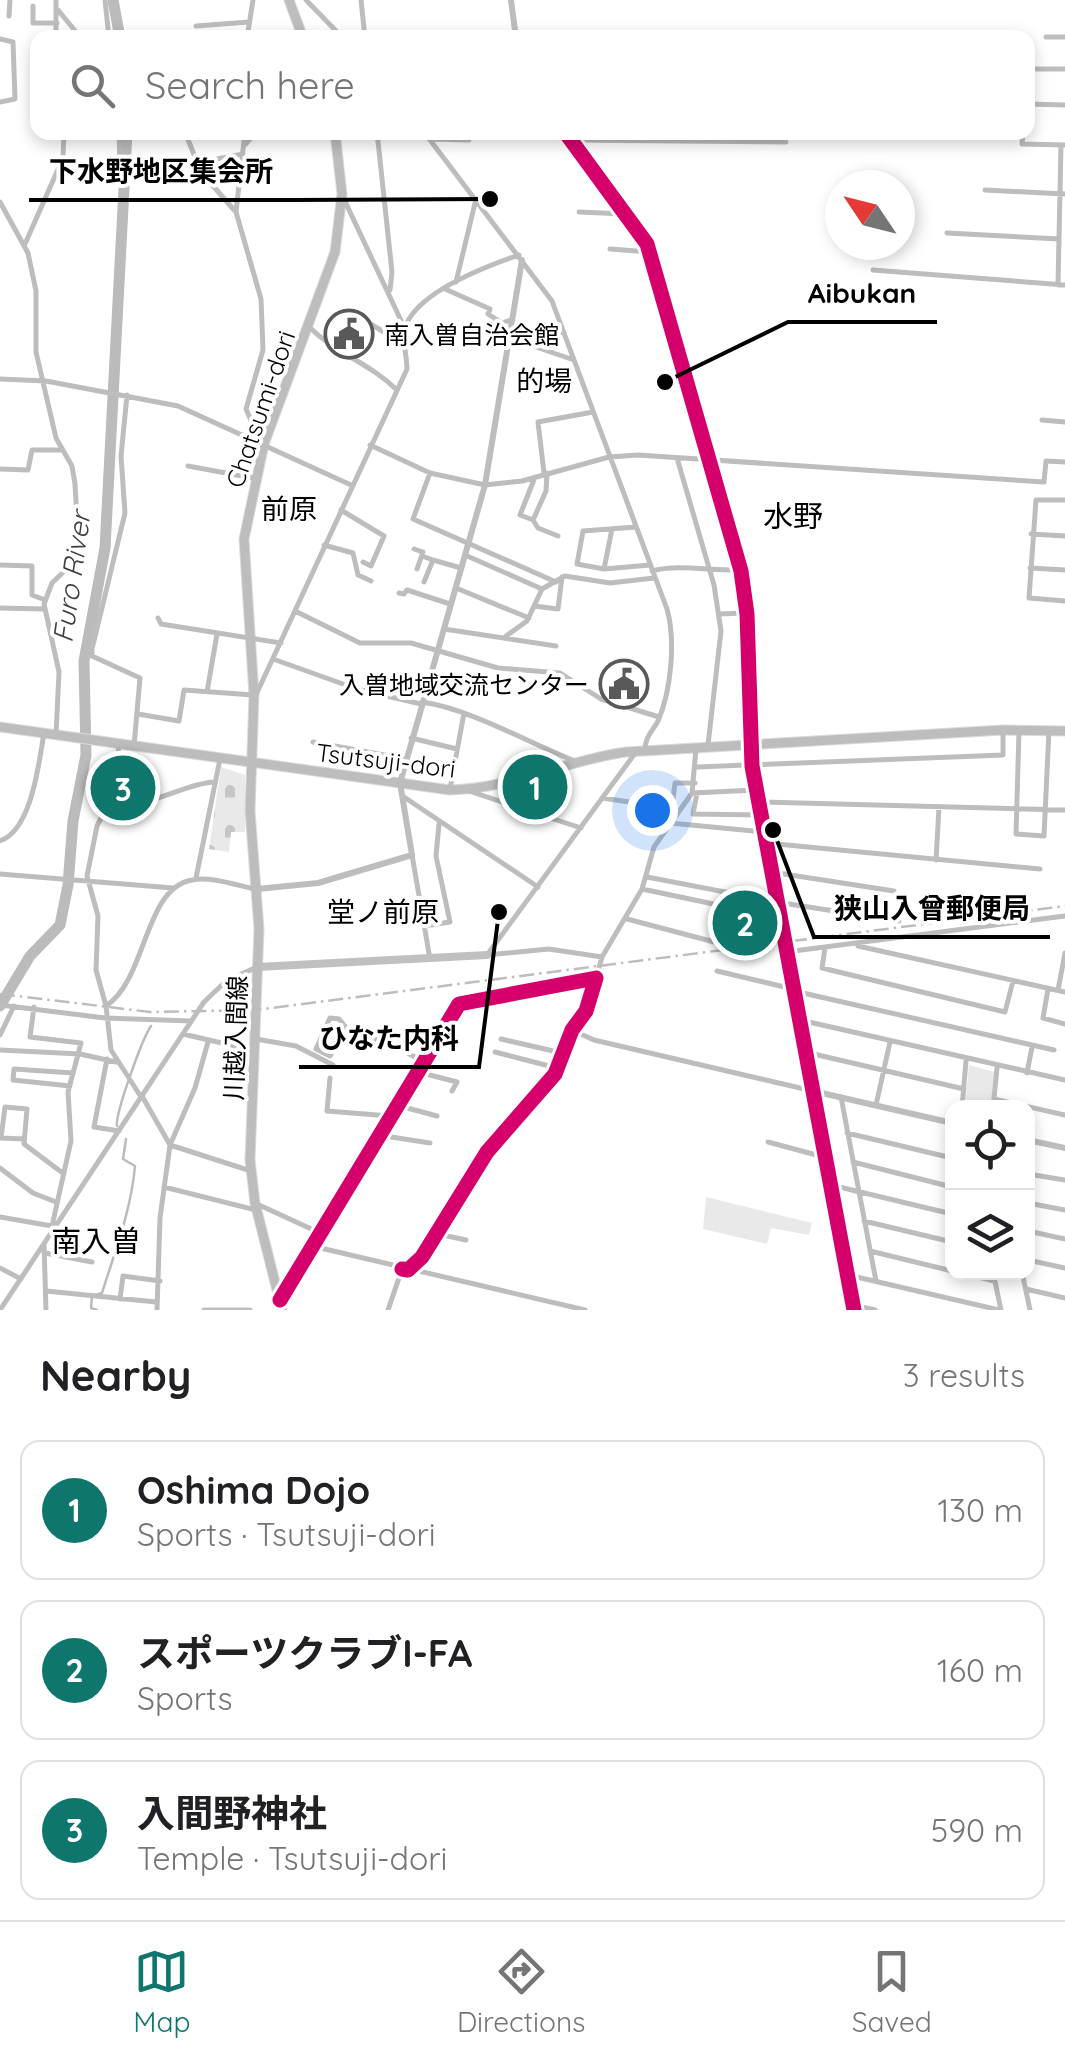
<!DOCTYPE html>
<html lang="en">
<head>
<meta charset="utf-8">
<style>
  :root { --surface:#fff; --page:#f2f2f2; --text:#202124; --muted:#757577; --line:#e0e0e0; --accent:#0f766e }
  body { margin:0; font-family:Quicksand,"Noto Sans JP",sans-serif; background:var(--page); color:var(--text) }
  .controls { position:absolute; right:30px; bottom:30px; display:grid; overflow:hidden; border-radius:20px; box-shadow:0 5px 15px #0003 }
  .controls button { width:90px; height:90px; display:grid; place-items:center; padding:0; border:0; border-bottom:2px solid var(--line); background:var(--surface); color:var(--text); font:50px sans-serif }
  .compass { position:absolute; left:825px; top:170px; width:90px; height:90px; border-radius:50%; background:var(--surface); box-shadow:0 5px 15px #0003; rotate:305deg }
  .you { position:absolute; left:652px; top:810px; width:35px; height:35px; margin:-25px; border:8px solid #fff; border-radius:50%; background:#1a73e8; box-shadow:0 0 0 15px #1a73e833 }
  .badge { display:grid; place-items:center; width:65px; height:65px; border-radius:50%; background:var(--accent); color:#fff; font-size:32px; font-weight:700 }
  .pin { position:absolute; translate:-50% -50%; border:5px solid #fff; box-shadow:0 2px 10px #0006 }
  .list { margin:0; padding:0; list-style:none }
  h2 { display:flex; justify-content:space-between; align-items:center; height:130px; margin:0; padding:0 40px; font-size:42px }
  h2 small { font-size:32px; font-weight:400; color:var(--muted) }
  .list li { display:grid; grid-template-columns:65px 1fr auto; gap:30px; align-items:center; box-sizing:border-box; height:140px; margin:0 20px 20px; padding:0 20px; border:2px solid var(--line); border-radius:20px }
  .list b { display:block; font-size:38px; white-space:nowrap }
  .list p { margin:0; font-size:32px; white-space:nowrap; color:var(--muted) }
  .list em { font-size:32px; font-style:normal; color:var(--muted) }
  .icon { flex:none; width:55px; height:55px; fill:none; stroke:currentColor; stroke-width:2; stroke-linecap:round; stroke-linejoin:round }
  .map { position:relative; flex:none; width:1065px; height:1310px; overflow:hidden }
  .search { position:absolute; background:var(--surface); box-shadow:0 5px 15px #0003; left:30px; right:30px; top:30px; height:110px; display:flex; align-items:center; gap:25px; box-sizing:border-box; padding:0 35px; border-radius:20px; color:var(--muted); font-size:38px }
  .sheet { height:610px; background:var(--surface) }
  nav { display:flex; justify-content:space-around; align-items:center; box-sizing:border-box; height:140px; border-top:2px solid var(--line); background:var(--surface); font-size:28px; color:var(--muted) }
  nav a { display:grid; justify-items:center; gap:5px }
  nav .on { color:var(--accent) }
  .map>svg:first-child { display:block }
  .green { fill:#e9e9e9 }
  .cemetery { fill:url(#cemetery-stones) }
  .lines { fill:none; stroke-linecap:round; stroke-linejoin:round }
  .stream { stroke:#bbb; stroke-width:2.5 }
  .river { stroke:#bbb; stroke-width:11 }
  .primary-casing { stroke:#dbdbdb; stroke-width:11 }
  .minor { stroke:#bdbdbd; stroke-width:5 }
  .tertiary { stroke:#bdbdbd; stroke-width:6 }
  .secondary { stroke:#c0c0c0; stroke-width:8 }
  .primary { stroke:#bdbdbd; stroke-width:9 }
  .rail { stroke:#bdbdbd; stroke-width:2.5; stroke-dasharray:15 5 2.5 5; stroke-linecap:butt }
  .cycleway-casing { stroke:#fff; stroke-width:21 }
  .cycleway { stroke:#d6006c; stroke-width:15 }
  .labels { text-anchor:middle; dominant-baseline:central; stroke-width:8; stroke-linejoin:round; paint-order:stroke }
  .poi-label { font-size:25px; fill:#000; stroke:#fff; text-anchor:start }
  .street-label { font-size:25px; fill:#000; stroke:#fff }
  .neighbourhood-label { font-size:28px; fill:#000; stroke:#fff }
  .water-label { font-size:28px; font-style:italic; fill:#3f3f3f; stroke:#fff }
  .quarter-label { font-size:30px; fill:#000; stroke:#fff }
  .leader { fill:none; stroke:#000; stroke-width:4 }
  .callout-dot { fill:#000; stroke:#fff; stroke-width:4 }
  .callout-label { font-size:28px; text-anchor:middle; font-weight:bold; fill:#000; stroke:#fff; stroke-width:8; stroke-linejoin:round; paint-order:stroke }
</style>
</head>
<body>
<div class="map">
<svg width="1065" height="1310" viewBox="0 0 1065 1310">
  <defs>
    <pattern id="cemetery-stones" width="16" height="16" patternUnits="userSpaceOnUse" patternTransform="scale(2.5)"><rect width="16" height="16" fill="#e9e9e9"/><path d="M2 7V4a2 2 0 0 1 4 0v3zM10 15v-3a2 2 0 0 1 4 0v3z" fill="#c6c6c6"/></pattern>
  </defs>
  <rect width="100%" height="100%" fill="#fff"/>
  <path class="green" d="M969,1065L994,1072L991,1107L965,1108Z
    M706,1197L812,1223L809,1235L771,1228L767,1244L703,1229Z"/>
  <path class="cemetery" d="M221,767L245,775V832H231L229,852L209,849Z"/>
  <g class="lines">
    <path class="stream" d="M117,1126C115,1114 142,1039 151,1026
      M97,1310L91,1308L92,1296L102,1293C115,1251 131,1211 135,1166L123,1159L126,1139"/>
    <path class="river" d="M113,0L120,38
      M0,1006L30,956L60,925L68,885L73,821L86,755L84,661L105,548L127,132"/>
    <g class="primary-casing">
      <path id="primary" d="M289,0L303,38
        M0,727L450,790C511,789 566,760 626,752L1003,730L1065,731
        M282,1310L255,1203L250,1160L259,929L250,811L254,695L244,539L264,444L335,252L342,194L335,132"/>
    </g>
    <path class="minor" d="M105,0L109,38
      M306,0L343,38
      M361,0L365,38
      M33,6V23H57
      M58,10L81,38
      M9,16L10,0
      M196,26L249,22
      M1046,37H1065
      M56,38V0
      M247,38L253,0
      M0,39L13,42L15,99L0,102
      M1028,69H1065
      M1028,104L1065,105
      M119,132L120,167L169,168L243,154
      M185,132L201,172L234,210
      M245,132L236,212L261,299L263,350L246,409L259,439
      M377,132L392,272L390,290
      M424,132L552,301L667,609C676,641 671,691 658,721C652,732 645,737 645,750
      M1023,132L1022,144L1065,145
      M429,139L469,140
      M572,140L786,142
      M246,144L256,132
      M985,190L1065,194
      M343,197L405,329
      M0,202L28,253L36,291V352L56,438L72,466L75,484L79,557L52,583L44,604L59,672L56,735
      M579,212L625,214
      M947,233L1059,239
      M25,244L63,158L64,132
      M610,249L650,252
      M873,270L1065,285
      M456,282L476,199
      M1058,285L1061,145
      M445,289L490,309L488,314L502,323L511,320
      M362,319L406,345
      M309,327C338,355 368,362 397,390
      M564,333L537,325L530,345L574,360
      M0,379L46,381L178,406L351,485
      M127,395L121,456L125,513L92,649V656L140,678L134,746
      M1042,420L1065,422
      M370,445L430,473L485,485L522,481L609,457L638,455L1044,482L1046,461L1065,462
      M677,458L714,585L721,631L708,745
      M188,466L253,478
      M0,469L28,470L32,450H63
      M430,473L413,519L556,582
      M544,473L538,422L593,412
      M547,473L546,491L533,520L538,528L558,536
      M1065,500H1036L1029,598L1065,601
      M341,510L384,536L371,566L363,562
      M533,520L520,515L535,477
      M636,527L583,531L577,564L604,569L650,565
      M1031,534L1065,536
      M324,545L353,553L358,575L371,581
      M414,549L423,552L417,569
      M465,555L542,589L565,576L610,583L654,578
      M422,556L433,560L424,582
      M433,560L461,568
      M0,565L32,566V595L45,600
      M1030,568L1065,570
      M604,569L612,529
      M652,571C677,564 712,571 741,570
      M456,588L529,618
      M399,593L404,594L407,590L450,604
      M534,606L558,609L562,577
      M0,608L44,609
      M295,611L360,643H411L498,668L560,673L601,699L659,717
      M719,614L746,613
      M158,618L161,624L281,643
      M444,629L556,646
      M506,636L527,621L542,589
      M273,659L357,689L421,704
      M207,692L217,634
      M255,697L407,369C407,357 402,340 405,328C416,292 487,266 519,255
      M422,702C468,708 529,743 575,761
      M138,714L179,721L184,690L253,695
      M1019,731L1016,834L1044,836L1049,730
      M411,738L457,749
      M313,742L406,759
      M119,745L111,799L97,826L87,876L98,916L96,970L106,1006L111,1050L141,1097
      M697,767L1003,755V730
      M695,783H675L670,823L764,832
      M450,789L464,713
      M466,790L581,828
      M692,793L696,749
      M697,793L693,814L761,815
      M404,797L538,887
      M602,798L671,808
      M111,799C144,814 179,784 214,782
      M759,802L1065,810
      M0,841C32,830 39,762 44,733
      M766,843L1040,869
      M412,855L430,959
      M936,860L939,807
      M771,872L894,891
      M0,874L173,888
      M647,877L777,902
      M196,878L220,759
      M642,889L780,918
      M776,902L899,921
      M627,919L722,944
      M424,926L450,922L436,856L439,824
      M858,946L1065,992
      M825,948L822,968L1005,1012L1013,981
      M786,952L1065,916
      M487,955L636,752
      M487,955L549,949L602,957
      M717,971L793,989
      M596,978L602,957L642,889L654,847L692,793L756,790
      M1048,989L1043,1018L1065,1024
      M1058,990L1065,953
      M794,991L1054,1050
      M0,1005L105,1018L191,1021
      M106,1006C147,979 144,888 192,880C210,876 236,885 254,889
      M800,1020L1065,1080
      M574,1031L594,1040L813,1091
      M183,1034L252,1050
      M0,1035L14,1006
      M353,1036L339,1019L330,1018L316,1049L330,1056L339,1040C363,1028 402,1049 423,1062
      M256,1039L296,1046L333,1065
      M501,1039L562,1053
      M0,1050L80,1054L116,1062
      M495,1052L557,1068
      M805,1052L964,1089
      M107,1059L94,1127L119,1131
      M418,1072L457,1082L452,1091
      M1027,1073L1032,1047
      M330,1078L327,1111L390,1116
      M70,1086L13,1080L14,1069L73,1073
      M142,1096L170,1145L251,1171
      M841,1097L876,1281
      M994,1099L1065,1115
      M396,1105L437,1116
      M876,1105L890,1042
      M962,1108L966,1061
      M993,1108L997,1068
      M847,1133L952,1158
      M378,1135L430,1143
      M24,1139L1,1138L5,1107L27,1109L24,1144L64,1174
      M768,1142L824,1157
      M853,1162L952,1187
      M0,1168L33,1193L56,1202
      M1028,1174L1065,1180
      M831,1185L952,1214
      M164,1187L256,1210
      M1028,1203L1065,1210
      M257,1204L320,1233
      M0,1217L52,1226L71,1141L68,1092L81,1043L30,1037L34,1007
      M864,1221L952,1242
      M1028,1231L1065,1239
      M438,1234L466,1240
      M44,1244L46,1310
      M312,1246L585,1310
      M870,1251L952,1271
      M45,1253L92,1262
      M1028,1260L1065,1268
      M0,1268L21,1279
      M959,1272L994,1281
      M993,1272L1001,1310
      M1022,1272L1030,1310
      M848,1275L999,1310
      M1026,1289L1065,1298
      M46,1291L156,1302
      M120,1299L123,1276L160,1281
      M281,1299L459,1004L596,978L586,1011L572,1030L555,1074L493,1145L430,1246L408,1270
      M853,1305L875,1310
      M0,1310L204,1002L226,981L257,967
      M157,1310L160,1218L170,1145L195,1088L208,1042
      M204,1310H250
      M388,1310L402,1269"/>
    <path class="tertiary" d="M511,0L516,38
      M565,132L647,244L741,571L747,614L752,766L854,1310
      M257,889L318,883L412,855L400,783L485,485L522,260
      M813,1091L952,1123
      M1028,1140L1065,1148"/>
    <path class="secondary" d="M257,967L487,955"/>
    <use href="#primary" class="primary"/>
    <path class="rail" d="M0,994L150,1012L256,1010L1065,906"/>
    <g class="cycleway-casing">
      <path id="cycleway" d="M565,132L647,244L741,571L747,614L752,766L854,1310
        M280,1300L459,1004L596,978L586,1011L572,1030L555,1074L487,1152L422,1257L408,1270L402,1269"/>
    </g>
    <use href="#cycleway" class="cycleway"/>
  </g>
  <defs>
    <g id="civic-ring" transform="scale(2.5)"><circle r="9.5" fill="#fff" stroke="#595959" stroke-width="1.5"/><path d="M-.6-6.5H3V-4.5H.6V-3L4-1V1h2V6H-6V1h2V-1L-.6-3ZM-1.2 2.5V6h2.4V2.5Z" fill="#595959"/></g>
  </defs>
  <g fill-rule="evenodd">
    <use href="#civic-ring" x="349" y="334"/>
    <use href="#civic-ring" x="624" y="684"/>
  </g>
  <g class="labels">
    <g class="poi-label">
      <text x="384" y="334">南入曽自治会館</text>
      <text x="589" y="684" text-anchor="end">入曽地域交流センター</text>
    </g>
    <g class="street-label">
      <text transform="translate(260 409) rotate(-71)">Chatsumi-dori</text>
      <text transform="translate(386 760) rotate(7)">Tsutsuji-dori</text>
      <text transform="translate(235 1038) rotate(-88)">川越入間線</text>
    </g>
    <g class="neighbourhood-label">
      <text x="544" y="380">的場</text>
      <text x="289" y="508">前原</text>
      <text x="383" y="911">堂ノ前原</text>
    </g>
    <g class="water-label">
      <text transform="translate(71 577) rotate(-82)">Furo River</text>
    </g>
    <g class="quarter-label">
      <text x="793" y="516">水野</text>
      <text x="96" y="1241">南入曽</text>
    </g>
  </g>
  <path class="leader" d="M490 199L293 200H29M665 382L788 322H937M773 830L814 937H1050M499 912L479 1067H299"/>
  <g class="callout-dot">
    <circle cx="490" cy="199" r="10"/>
    <circle cx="665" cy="382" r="10"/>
    <circle cx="773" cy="830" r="10"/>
    <circle cx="499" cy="912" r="10"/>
  </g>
  <g class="callout-label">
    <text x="161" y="181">下水野地区集会所</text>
    <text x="862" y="303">Aibukan</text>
    <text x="932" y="918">狭山入曾郵便局</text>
    <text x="389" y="1048">ひなた内科</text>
  </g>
</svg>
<div class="controls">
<button><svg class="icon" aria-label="locate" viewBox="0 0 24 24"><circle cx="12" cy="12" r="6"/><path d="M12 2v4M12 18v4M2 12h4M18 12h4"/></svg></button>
<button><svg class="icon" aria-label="layers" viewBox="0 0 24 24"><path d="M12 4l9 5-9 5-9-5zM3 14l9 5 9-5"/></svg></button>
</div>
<svg class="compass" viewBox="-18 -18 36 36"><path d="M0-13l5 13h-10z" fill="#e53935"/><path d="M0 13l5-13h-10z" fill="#757577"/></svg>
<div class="you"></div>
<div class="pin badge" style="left:535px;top:787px">1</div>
<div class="pin badge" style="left:745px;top:923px">2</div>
<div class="pin badge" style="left:123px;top:788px">3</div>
<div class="search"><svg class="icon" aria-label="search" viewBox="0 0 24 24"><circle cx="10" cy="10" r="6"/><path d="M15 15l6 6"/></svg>Search here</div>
</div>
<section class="sheet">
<h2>Nearby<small>3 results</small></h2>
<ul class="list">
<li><span class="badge">1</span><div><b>Oshima Dojo</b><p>Sports · Tsutsuji-dori</p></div><em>130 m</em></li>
<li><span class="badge">2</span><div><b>スポーツクラブI-FA</b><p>Sports</p></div><em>160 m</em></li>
<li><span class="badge">3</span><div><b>入間野神社</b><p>Temple · Tsutsuji-dori</p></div><em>590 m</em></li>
</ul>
</section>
<nav>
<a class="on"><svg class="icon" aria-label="map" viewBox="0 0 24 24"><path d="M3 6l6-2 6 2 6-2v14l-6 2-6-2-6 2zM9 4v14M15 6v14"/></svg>Map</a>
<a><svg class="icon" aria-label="directions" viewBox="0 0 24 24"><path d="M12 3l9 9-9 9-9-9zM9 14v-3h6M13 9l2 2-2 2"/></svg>Directions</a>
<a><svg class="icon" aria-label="saved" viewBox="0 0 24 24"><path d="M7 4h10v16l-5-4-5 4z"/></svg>Saved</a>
</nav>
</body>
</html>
